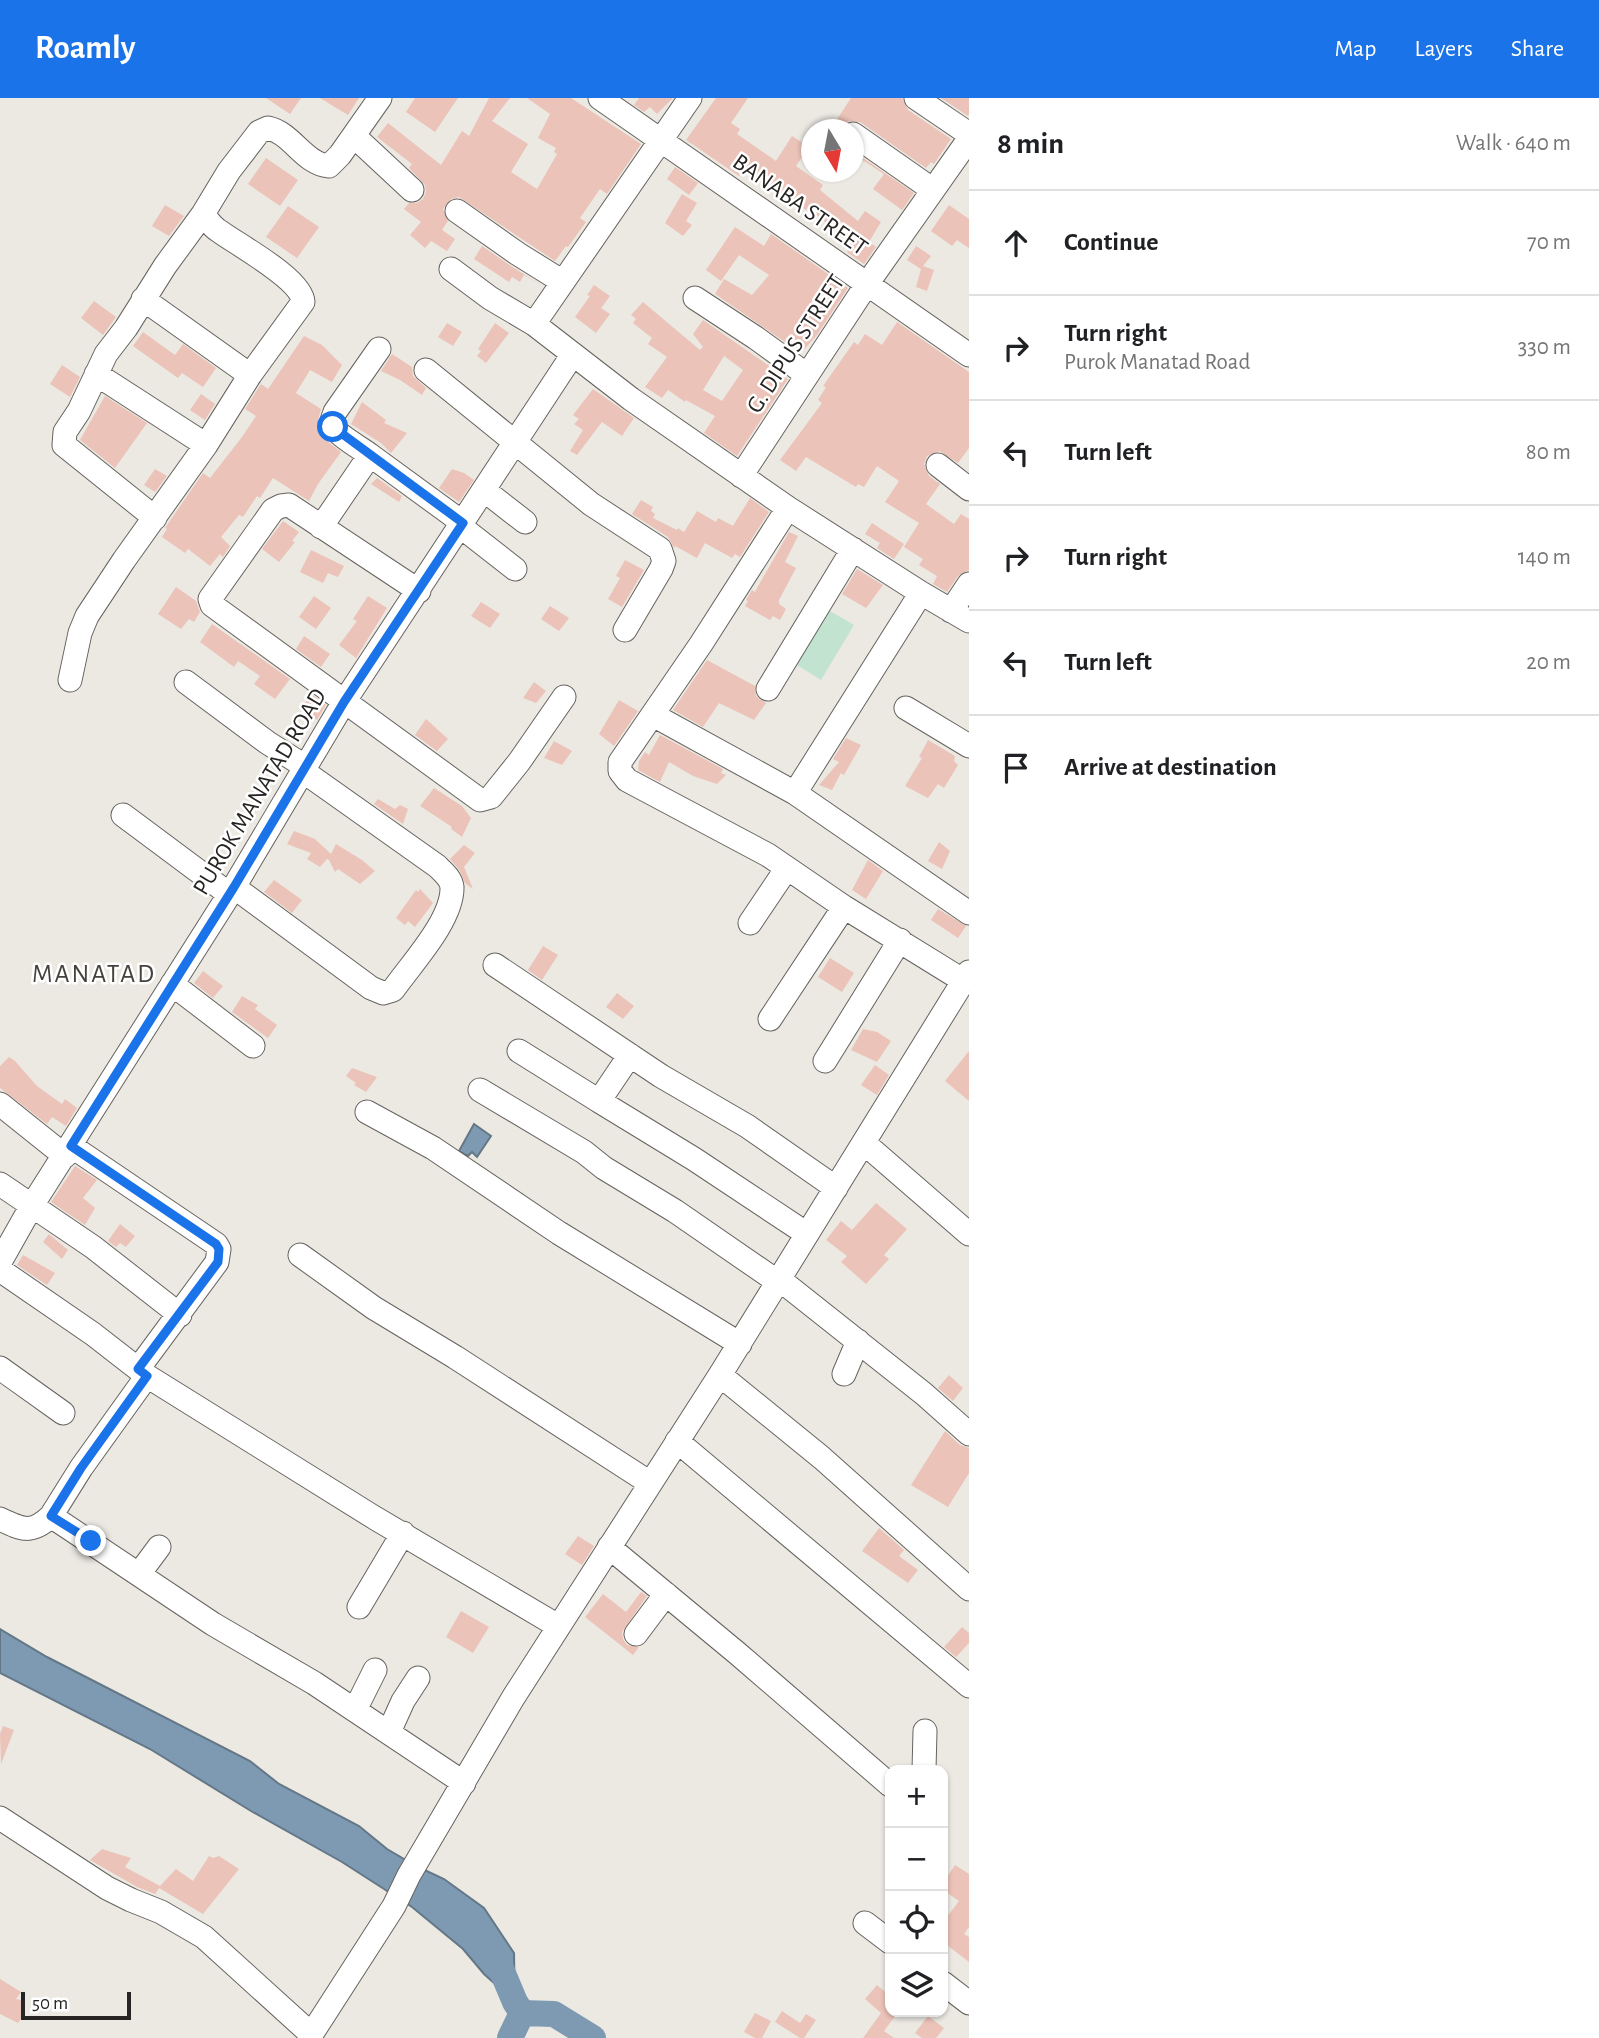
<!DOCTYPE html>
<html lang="en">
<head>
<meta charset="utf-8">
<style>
  :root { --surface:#fff; --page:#f6f6f6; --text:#202124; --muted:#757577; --line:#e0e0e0; --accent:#1a73e8 }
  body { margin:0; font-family:"Alegreya Sans",sans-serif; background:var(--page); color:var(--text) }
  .controls { position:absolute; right:21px; bottom:21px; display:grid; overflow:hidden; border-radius:14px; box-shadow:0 2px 5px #0004 }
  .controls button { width:63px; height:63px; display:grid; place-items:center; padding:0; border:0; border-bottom:2px solid var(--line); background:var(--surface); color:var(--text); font:35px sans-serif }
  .compass { position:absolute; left:801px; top:21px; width:63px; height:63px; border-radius:50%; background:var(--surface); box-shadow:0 2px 5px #0004; rotate:170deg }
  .scale { position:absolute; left:21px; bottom:18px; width:110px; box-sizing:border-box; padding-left:7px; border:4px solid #262523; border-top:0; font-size:19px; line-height:24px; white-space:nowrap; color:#262523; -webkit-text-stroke:5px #fff; paint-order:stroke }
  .stop { position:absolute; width:21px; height:21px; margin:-16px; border:5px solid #1a73e8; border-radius:50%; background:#fff }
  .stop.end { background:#1a73e8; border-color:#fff; box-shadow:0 2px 7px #0008 }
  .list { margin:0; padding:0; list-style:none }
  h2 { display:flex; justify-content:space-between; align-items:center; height:91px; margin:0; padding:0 28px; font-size:30px }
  h2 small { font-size:23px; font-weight:400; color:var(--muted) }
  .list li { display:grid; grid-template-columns:46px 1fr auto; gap:21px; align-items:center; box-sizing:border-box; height:105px; padding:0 28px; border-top:2px solid var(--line) }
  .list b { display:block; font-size:26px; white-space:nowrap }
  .list p { margin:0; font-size:23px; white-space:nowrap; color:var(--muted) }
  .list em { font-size:23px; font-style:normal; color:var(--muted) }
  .icon { flex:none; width:38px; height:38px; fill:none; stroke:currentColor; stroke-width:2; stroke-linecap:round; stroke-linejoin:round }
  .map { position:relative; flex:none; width:969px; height:1940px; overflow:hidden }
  header { display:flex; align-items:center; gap:42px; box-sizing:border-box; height:98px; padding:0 35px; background:var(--accent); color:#fff }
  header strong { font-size:33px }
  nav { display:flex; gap:38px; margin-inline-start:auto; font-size:24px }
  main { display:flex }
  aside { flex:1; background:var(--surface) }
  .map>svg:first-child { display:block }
  .green { fill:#c3e3d1 }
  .water { fill:#7e9ab2; stroke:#647787; stroke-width:2 }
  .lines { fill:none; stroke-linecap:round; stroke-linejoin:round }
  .river { stroke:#7e9ab2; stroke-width:26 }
  .building { fill:#ebc3b8; fill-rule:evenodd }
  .minor-casing { stroke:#66635f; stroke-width:25 }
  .minor { stroke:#fff; stroke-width:23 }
  .route { stroke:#1a73e8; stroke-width:9 }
  .labels { text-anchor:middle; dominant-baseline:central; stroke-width:5; stroke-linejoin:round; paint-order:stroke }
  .street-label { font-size:24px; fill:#262523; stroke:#fff }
  .neighbourhood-label { font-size:26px; letter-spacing:2px; fill:#45423e; stroke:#fff }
</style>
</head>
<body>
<header>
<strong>Roamly</strong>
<nav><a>Map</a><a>Layers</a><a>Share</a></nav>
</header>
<main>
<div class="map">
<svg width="969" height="1940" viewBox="0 0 969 1940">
  <rect width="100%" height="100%" fill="#ece9e3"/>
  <path class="green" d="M825,510L854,527L821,582L792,564Z"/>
  <path class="water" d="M474,1026L491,1038L477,1059L472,1054L468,1058L459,1053Z
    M0,1531L47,1559L250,1663L279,1686L359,1728L387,1751L416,1768L444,1781L484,1810L514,1855L515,1904L484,1876L463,1851L412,1809L342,1764L251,1713L150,1651L0,1575Z"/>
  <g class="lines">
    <path class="river" d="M502,1873L515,1904L522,1915
      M522,1915L554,1916L593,1940
      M510,1940L522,1915"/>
  </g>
  <path class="building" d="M266,0H301L290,16Z
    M320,0H359L348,17Z
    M415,0H458L435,34L406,14Z
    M489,0H510L492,23L528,46L511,74L537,91L557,56L554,54L556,50L538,40L550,16L527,0H571L641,46L607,96L600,91L580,120L586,124L568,149L566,148L555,163L459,99L451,101L443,111L448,123L442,132L455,141L447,153L431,143L425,150L410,137L421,124L404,111L409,105H417L423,101L426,94L425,87L409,70L412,66L377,39L388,25L441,67L462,33L469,38Z
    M639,0H673L657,16L650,9L644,14L634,7Z
    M716,0H748L731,25L740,31L737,36L776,63L792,38L809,49L796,68L823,87L820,92L858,123L865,113L881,124L869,144L876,149L864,166L847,154L850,149L835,136L837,134L808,110L806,112L781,95L778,98L744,71L739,78L686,42Z
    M851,0H902L908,12L951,41L934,66L931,64L926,70L860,24L848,23L840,32H830Z
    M941,0H969V16L968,18Z
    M853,53L914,95L902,112L873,91L884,76L853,56Z
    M266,60L298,82L280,108L248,86Z
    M675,69L698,85L689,97L667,81Z
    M682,96L697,105L686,123L692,127L683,138L665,125Z
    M165,107L184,118L169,138L152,128Z
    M949,107L969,121V150L957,142L952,148L931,133Z
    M288,108L319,129L297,160L266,139Z
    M735,129L764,148L771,136L848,190L817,237L801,255L715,196L724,181L752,197L769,177L739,157L721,183L706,172Z
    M482,148L511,168L541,187L524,177L520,184L512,179L509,184L474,161Z
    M916,148L931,158L923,168L934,172L927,193L916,189L921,171L907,162Z
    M594,187L610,198L601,210L610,216L596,235L575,219L590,198L587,197Z
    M94,203L116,219L103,237L81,220Z
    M643,204L700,252L703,249L693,236L703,222L788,281L737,358L704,335L715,318L686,302L685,304L668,292L662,300L645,289L667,259L648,246L652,240L633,225L636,221L631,217ZM724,258L743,272L722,303L703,292Z
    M897,224L969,274V350L958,365L939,353L927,358L924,366L929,378L940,386L926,406L954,426L961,416L969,421V472L958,478L947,494L933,486L937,478L919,467L923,461L904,449L919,425L885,404L899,383L877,368L864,389L858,386L856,389L806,359L796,373L780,362L822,305L818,302L826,289L823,288L854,244L858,247L865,236L882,247Z
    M447,225L462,234L453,248L438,239Z
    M495,225L509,235L486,265L477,258L481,253L478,251Z
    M143,234L175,257L183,246L216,270L203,289L182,275L178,280L133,248Z
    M304,238L322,247L342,267L332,284L310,272L296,295L321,311L318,322L320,332L327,343L341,354L318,386L309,403L273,380L260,400L257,398L243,419L239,417L221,439L230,448L223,459L220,456L210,468L188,451L185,455L162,439L167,431L165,430L203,375L210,380L242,339L256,318L245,311L261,286L268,291Z
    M392,256L412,269L413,278L426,290L422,297L400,282L381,273Z
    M62,267L80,279L70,299L50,286Z
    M593,291L634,320L622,338L602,324L577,357L570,353L583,332L574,326L579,321L573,317Z
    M201,296L215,306L205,322L190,312Z
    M105,298L147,325L115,370L80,342Z
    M362,304L386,322L384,325L407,335L391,355L381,345L351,326Z
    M155,371L167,378L155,394L144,387Z
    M452,371L464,375L474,382L459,404L439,390Z
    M377,380L402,398L399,404L371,386Z
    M750,400L769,414L740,459L735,456L732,460L705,445L697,460L675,448L674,450L668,439L632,416L641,402L653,409L651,413L655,416L653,420L677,432L678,430L684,434L697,413L716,424L718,420L733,428Z
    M283,423L299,434L292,443L295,444L279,464L262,451Z
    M872,425L904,446L894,461L877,450L880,445L865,436Z
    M789,434L798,438L785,464L796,470L779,502V506L786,511L780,522L773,518L770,522L745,508L748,503L746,502L752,492L755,494L757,490Z
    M311,452L344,468L338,479L328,475L323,485L300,474Z
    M625,462L644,472L622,509L608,501L620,480L616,478Z
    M857,471L883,487L866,510L842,496Z
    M176,489L196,503L200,514L194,524L189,521L181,531L158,516Z
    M314,498L331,510L316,531L299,519Z
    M368,498L387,510L356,560L339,547L357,523L353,521Z
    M481,504L500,516L490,530L471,518Z
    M550,508L569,520L559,533L541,521Z
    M212,526L290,581L275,601L254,586L260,578L238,563L234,569L200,544Z
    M304,538L330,556L321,569L296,551Z
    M707,562L755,588L756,598L766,605L754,622L719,605L703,629L673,612Z
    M534,584L546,593L536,605L523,600Z
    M311,596L326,607L317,622L301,611Z
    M619,602L638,613L614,648L599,636Z
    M426,621L448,641L437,653L415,637Z
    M660,637L723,671L721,675L726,677L717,686L693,678L669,664L660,684L638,672L639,663L645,654L649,657Z
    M846,640L861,647L844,677L841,675L832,692L819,687L839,664L833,661Z
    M928,642L955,658L954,663L958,667L944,690L938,686L928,700L905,688L922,660L919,659Z
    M554,643L572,653L562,667L544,660Z
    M434,690L462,708L471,720L462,739L451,731L452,729L420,708Z
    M378,701L395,711L400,707L408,711L403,726L374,706Z
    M294,733L315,741L331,756L336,746L362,762L375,773L360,786L338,771L335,774L329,762L327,761L320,769L307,761L311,755L287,746Z
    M939,744L950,753L942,771L928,763Z
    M464,747L475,755L464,769L473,791L465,785L460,773L450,761Z
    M868,762L883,773L866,801L852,792Z
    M274,782L302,802L292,815L264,794Z
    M420,791L433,805L415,829L408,823L405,827L396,820L416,792L418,794Z
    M938,811L966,828L958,840L931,822Z
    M543,848L558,857L542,882L528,872Z
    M830,860L854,875L842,894L818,879Z
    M203,873L223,888L213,900L194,885Z
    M617,895L634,908L623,921L606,909Z
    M242,898L258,907L255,911L277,927L268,940L232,914Z
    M863,931L877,934L891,943L877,964L851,952Z
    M969,953V1003L945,983Z
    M9,959L15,963L37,988L62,1006L65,1001L77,1010L66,1028L52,1019L47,1026L0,990V968Z
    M875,967L889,977L877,997L861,987Z
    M352,970L377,979L366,994L354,987L356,985L346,978Z
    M75,1068L97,1082L83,1100L95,1110L85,1127L51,1104Z
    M876,1105L907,1131L884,1157L889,1161L866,1186L841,1164L847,1158L826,1142L841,1123L852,1132Z
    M120,1126L135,1138L126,1149L120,1145L116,1149L108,1143Z
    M49,1136L68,1152L62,1161L43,1144Z
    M23,1157L55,1175L47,1187L17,1167Z
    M949,1277L963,1290L953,1303L938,1290Z
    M945,1333L960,1347L969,1350V1375L948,1409L911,1387Z
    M879,1430L904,1452L899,1458L918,1472L908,1485L862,1453Z
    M578,1438L594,1448L582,1467L565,1456Z
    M641,1494L647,1498L622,1534L623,1541L627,1547L639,1549L633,1557L585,1519L603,1496L626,1514Z
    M461,1513L489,1529L473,1555L446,1539Z
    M962,1529L969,1535V1545L956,1559L944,1549Z
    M3,1628L14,1632L1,1666L0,1636Z
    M102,1751L131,1760L125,1769L160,1788L176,1771L193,1783L209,1758L213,1760L219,1758L239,1771L203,1816L159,1790L155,1796L137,1789L90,1762Z
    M955,1767L969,1776V1829L964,1836L969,1839V1864L943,1844V1824L959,1803L943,1792V1785Z
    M0,1881L21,1894L16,1901L25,1903L21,1908L24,1917L18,1925L0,1916Z
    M877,1887L890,1898V1914H898L884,1933L894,1940H863L881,1915L865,1901Z
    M782,1913L800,1925L806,1916L816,1922L804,1940H800L775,1924Z
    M755,1915L771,1923L762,1940H755L744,1934Z
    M928,1918L944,1930L936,1940H922L915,1935Z"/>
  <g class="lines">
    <g class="minor-casing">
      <path id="minor" d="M600,0L969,257
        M916,0L969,36
        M853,36L933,92
        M354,38L412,92
        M457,113L518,156L563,184
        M451,171L490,200L534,226L631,301L788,410L921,495L969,523
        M695,200L756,240L807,277
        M143,201L250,277
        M534,226L690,0
        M426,272L591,406L660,451L664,463L661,471L625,532
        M96,276L206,347
        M370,357C362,351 334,335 332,326C331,322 334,318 335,314L379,251
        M938,367L969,391
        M741,378L867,186L969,41
        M484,392L525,424
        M788,410L701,546L620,664V673L627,682L768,757L844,809L964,883
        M155,420L64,347L65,334L79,313L106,256L126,230L165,168L203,116L229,73L259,34L268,30C292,35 304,66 329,68L340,57L380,0
        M460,428L515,471
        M321,429L370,357L463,425
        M419,493L289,407L281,408L273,412L210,501L212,507L480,702L491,699L519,664L564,599
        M951,513L969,486
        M70,582L80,535L87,518L124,462L206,347L250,277L303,204C302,181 238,147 219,133C212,129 208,122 203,116
        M186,584L268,645L306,669
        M768,591L853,451
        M906,610L969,648
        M653,617L795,695L921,495
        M795,695L969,815
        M123,717L229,796
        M234,789L371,890L383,895L393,892C411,866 453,822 452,789C451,780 443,774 437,768L303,673
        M750,825L787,770
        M495,867L661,978L747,1028L836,1090
        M172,886L253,948
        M770,921L844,809
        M519,953L599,1003
        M630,957L599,1003L694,1061L807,1136
        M825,963L900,842
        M480,992L584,1054L604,1070L675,1113L778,1184
        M0,1006L65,1058
        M367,1014L433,1050L559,1135L740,1246
        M864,1045L969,1136
        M71,1048L216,1146L219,1151L217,1164L138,1271
        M0,1086L93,1149L180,1217
        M300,1157L374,1210L455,1259L650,1385
        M0,1164L31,1109L234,789L344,604L573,256
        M0,1172L93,1236L147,1278L375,1420L558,1528
        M779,1181L924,1296L969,1336
        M0,1270L63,1315
        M844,1276L858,1243
        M720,1277L822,1360L969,1491
        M677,1343L969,1588
        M51,1418L81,1370L147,1278
        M0,1421C23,1432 32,1436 51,1418L213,1526L314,1585L464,1685
        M609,1449L737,1555L890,1687
        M139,1476L159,1449
        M359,1509L403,1435
        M636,1536L666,1496
        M355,1612L375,1572
        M389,1634L403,1603L418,1580
        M924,1672L925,1633
        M0,1720L107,1790L131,1802L161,1814L204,1839L311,1936
        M865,1825L890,1844
        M943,1885L969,1905
        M309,1940L394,1808L409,1777L513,1600L720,1277L969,874"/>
    </g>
    <use href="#minor" class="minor"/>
  </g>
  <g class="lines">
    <path class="route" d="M91,1443L51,1418L81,1370L147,1278L138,1271L218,1164L219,1151L216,1146L71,1048L234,789L344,604L463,425L333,329"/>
  </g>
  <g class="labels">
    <g class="street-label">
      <text transform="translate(800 107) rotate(35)">BANABA STREET</text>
      <text transform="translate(796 246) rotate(-57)">G. DIPUS STREET</text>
      <text transform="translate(260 694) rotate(-59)">PUROK MANATAD ROAD</text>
    </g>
    <g class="neighbourhood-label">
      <text x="94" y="876">MANATAD</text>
    </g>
  </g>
</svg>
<div class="controls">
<button>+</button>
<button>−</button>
<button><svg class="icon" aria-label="locate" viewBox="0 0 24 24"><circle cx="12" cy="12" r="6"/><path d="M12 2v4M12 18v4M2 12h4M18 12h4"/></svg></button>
<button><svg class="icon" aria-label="layers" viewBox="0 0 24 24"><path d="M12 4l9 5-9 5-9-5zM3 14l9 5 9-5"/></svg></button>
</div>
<svg class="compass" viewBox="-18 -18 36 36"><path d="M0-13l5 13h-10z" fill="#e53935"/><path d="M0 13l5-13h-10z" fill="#757577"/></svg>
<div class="scale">50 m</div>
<div class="stop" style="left:333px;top:329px"></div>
<div class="stop end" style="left:91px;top:1443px"></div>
</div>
<aside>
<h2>8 min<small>Walk · 640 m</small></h2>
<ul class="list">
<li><svg class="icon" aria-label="ahead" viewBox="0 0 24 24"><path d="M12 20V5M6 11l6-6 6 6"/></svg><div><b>Continue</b></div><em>70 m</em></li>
<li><svg class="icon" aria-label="right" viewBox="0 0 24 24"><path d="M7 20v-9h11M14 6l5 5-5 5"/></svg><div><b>Turn right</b><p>Purok Manatad Road</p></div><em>330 m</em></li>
<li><svg class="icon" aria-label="left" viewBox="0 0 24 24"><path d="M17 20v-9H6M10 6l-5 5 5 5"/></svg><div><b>Turn left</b></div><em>80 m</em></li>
<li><svg class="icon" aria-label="right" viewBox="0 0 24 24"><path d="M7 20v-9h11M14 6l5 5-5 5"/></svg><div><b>Turn right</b></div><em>140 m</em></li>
<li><svg class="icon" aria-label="left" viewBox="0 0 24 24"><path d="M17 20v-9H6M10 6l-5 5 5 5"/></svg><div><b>Turn left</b></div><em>20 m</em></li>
<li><svg class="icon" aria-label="arrive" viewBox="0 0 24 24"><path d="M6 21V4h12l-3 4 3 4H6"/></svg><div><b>Arrive at destination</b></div></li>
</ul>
</aside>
</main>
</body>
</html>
